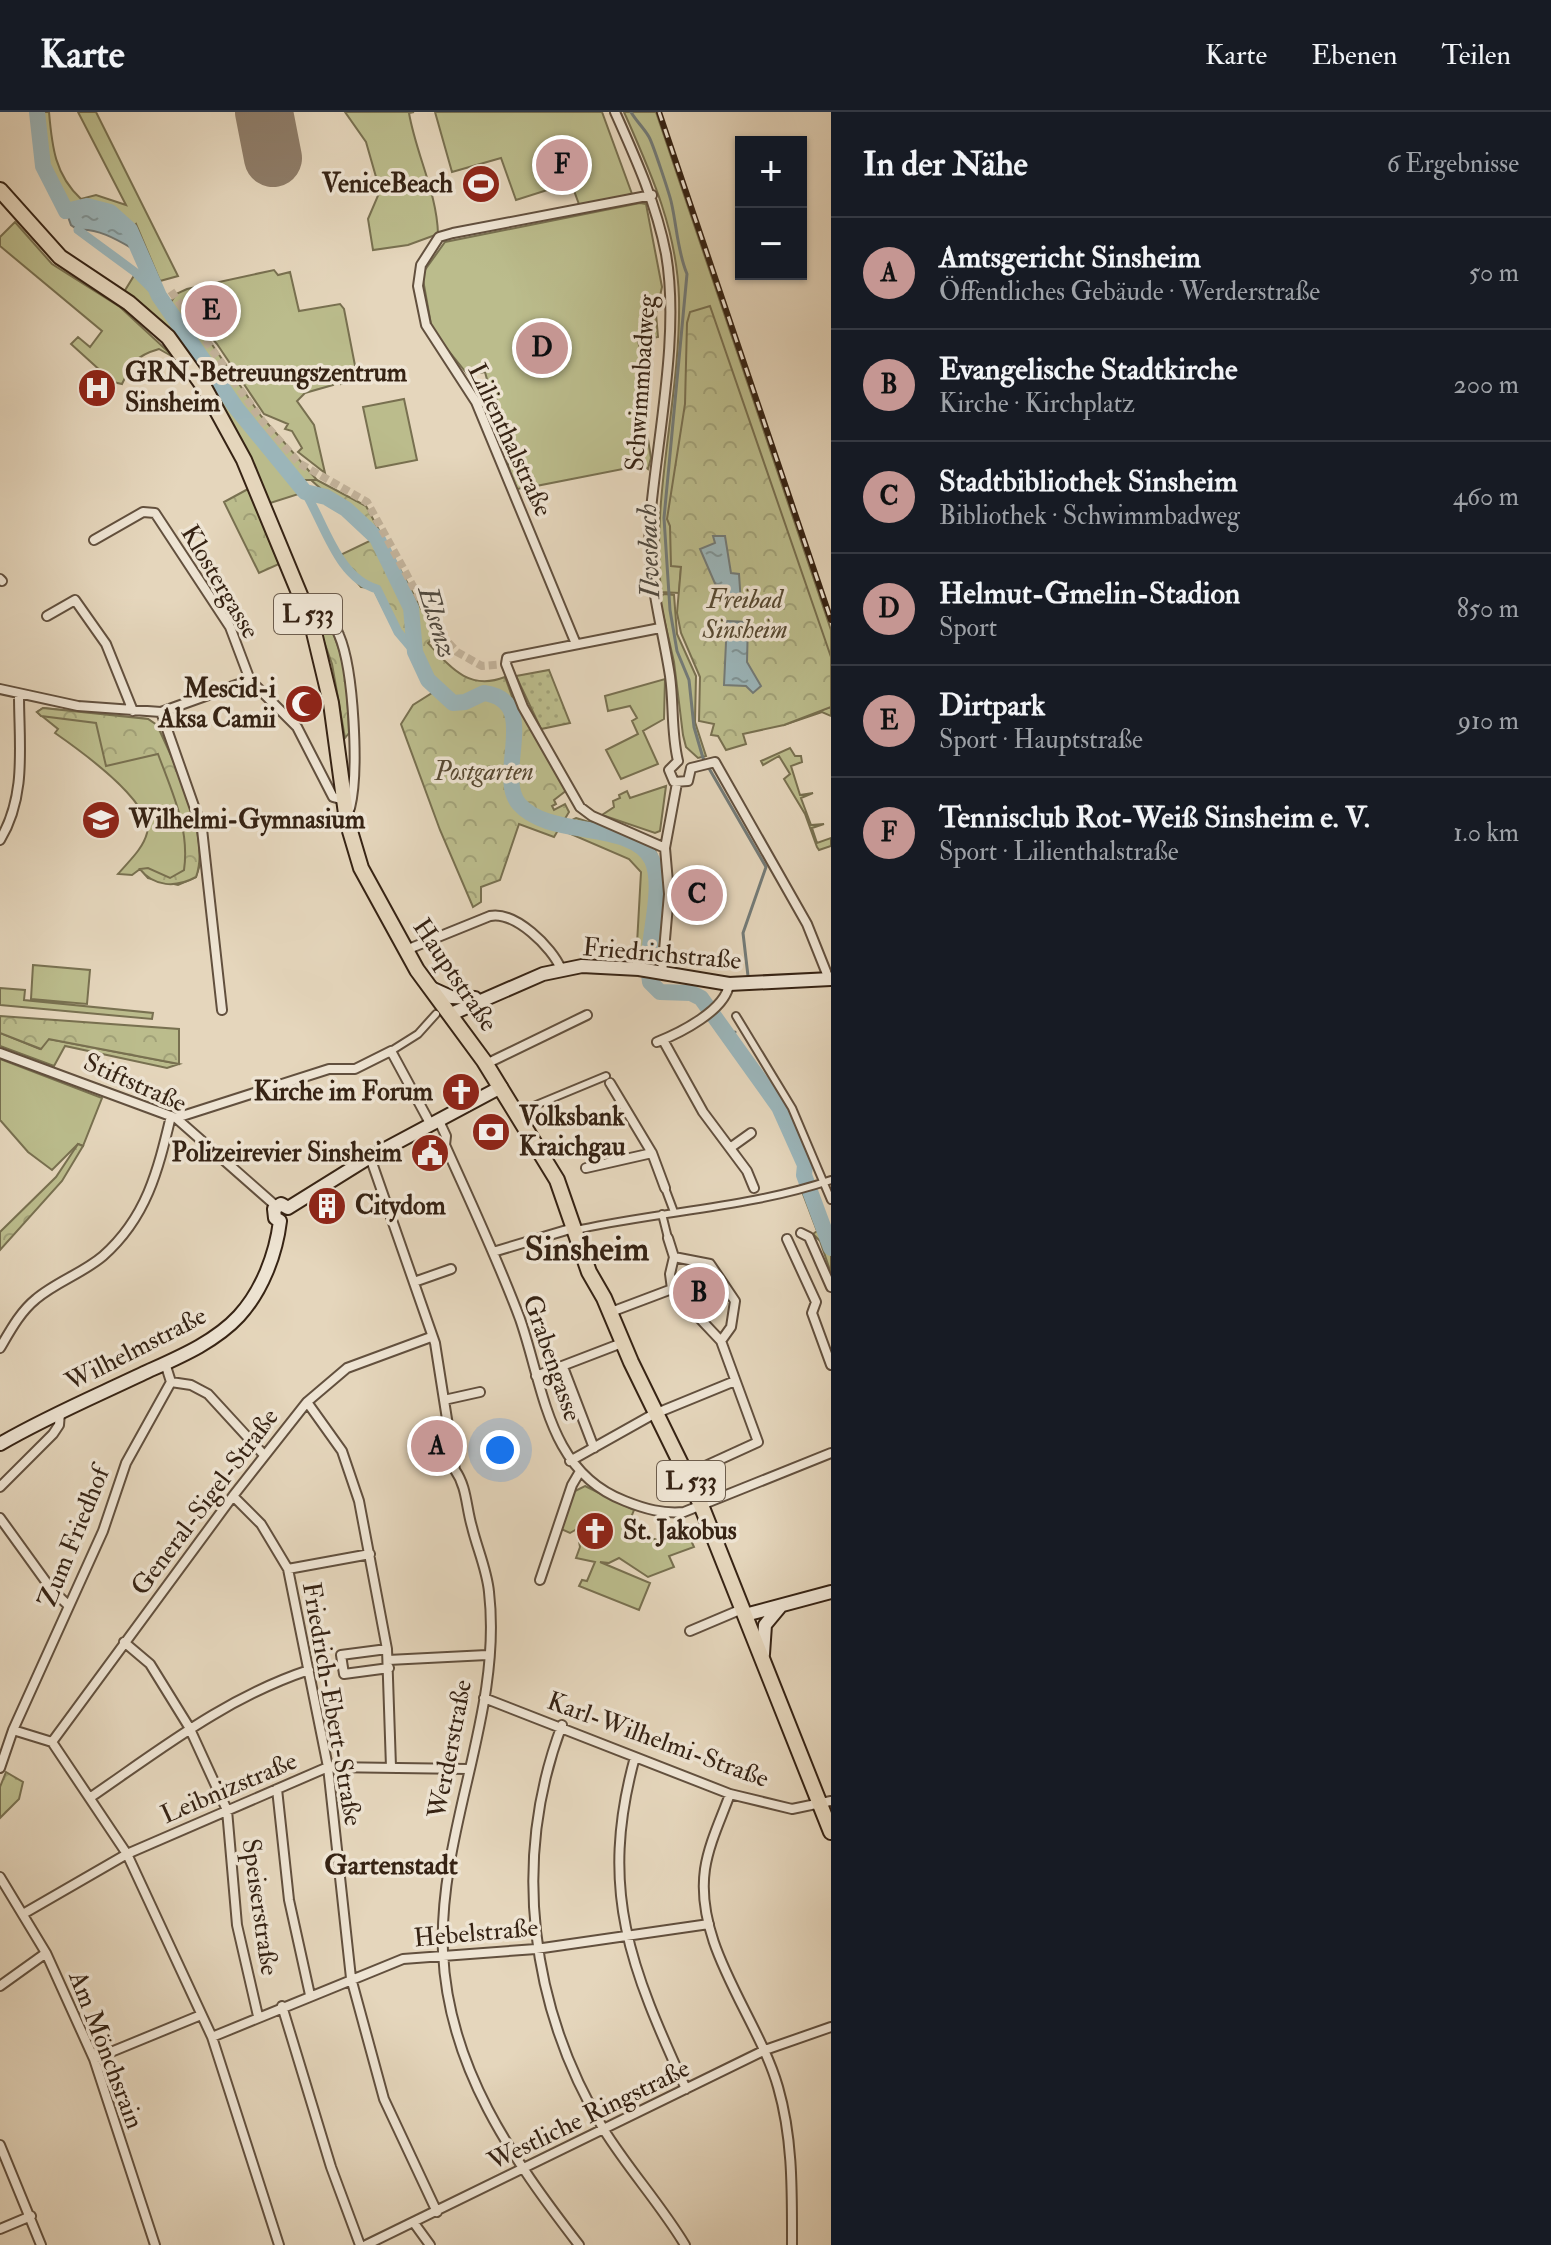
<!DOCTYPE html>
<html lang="de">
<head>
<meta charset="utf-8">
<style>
  :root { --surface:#171b24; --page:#242831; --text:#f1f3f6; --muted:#9ea1a6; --line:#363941; --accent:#c59692 }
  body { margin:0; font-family:"IM FELL Double Pica",serif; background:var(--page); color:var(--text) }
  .controls { position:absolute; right:24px; top:24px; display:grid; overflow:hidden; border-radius:0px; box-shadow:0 2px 6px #0004 }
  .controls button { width:72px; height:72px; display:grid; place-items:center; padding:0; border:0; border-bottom:2px solid var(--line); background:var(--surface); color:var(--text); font:40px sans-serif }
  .you { position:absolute; left:500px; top:1338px; width:28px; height:28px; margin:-20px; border:6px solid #fff; border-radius:50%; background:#1a73e8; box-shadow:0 0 0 12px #1a73e833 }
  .badge { display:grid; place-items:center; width:52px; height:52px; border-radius:50%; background:var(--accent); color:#111; font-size:26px; font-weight:700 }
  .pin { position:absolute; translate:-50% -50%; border:4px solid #fff; box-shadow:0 2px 8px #0006 }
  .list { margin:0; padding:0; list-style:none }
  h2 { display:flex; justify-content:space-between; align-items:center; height:104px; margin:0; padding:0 32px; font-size:34px }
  h2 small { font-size:26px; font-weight:400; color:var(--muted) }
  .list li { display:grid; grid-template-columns:52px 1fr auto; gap:24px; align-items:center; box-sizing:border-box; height:112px; padding:0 32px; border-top:2px solid var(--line) }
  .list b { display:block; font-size:30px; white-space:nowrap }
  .list p { margin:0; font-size:26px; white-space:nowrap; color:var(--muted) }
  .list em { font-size:26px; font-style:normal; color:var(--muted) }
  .map { position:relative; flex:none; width:831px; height:2133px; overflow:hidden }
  header { display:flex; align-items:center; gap:48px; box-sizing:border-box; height:112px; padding:0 40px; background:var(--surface); border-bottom:2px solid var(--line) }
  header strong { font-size:38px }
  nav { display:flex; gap:44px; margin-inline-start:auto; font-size:28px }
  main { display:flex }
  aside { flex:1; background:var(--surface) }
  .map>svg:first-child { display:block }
  .grass { fill:#bbbc8c; stroke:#787050; stroke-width:2 }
  .forest { fill:url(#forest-crowns); stroke:#787050; stroke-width:2 }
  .garden { fill:url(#garden-dots); stroke:#787050; stroke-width:2 }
  .water { fill:url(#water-ripples); stroke:#737b78; stroke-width:2 }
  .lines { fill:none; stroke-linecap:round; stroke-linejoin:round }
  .stream { stroke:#737b78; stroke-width:3 }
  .canal { stroke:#9bb6bb; stroke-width:9 }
  .river { stroke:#9bb6bb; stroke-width:16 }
  .runway { stroke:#8e7c68; stroke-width:58 }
  .minor-tunnel { stroke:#c2b29a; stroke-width:8; stroke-dasharray:8 4; stroke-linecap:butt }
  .pedestrian-casing { stroke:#62503e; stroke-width:10 }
  .minor-casing { stroke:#62503e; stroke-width:12 }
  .secondary-casing { stroke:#362314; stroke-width:16 }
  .primary-casing { stroke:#362314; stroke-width:18 }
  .pedestrian { stroke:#eee4d3; stroke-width:6 }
  .minor { stroke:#eee4d3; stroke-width:8 }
  .secondary { stroke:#eee4d3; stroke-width:12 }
  .primary { stroke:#e5d6bc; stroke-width:14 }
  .rail-casing { stroke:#362314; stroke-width:6 }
  .rail { stroke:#eee4d3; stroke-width:3; stroke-dasharray:9; stroke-linecap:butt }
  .labels { text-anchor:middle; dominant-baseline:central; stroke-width:7; stroke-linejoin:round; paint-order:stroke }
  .shield { fill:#eee4d3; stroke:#6d5d4d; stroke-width:2 }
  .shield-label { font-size:24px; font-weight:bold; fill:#362314 }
  .poi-label { font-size:26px; font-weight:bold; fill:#362314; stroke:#eee4d3; text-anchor:start }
  .street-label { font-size:26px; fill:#362314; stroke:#eee4d3 }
  .park-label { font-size:26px; font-style:italic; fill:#574932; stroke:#eee4d3 }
  .water-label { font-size:28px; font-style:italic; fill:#4f483e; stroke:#eee4d3 }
  .neighbourhood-label { font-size:28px; font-weight:bold; fill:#362314; stroke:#eee4d3 }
  .district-label { font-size:34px; font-weight:bold; fill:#362314; stroke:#eee4d3 }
</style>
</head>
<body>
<header>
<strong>Karte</strong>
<nav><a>Karte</a><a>Ebenen</a><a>Teilen</a></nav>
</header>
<main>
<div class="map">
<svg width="831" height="2133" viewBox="0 0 831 2133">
  <defs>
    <pattern id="forest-crowns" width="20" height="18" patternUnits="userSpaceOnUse" patternTransform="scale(2)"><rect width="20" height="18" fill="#bbbc8c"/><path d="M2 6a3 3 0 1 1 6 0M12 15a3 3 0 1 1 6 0" fill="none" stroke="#a1a178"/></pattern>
    <pattern id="garden-dots" width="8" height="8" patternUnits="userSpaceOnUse" patternTransform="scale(2)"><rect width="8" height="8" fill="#bbbc8c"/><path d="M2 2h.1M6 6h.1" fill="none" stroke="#a1a178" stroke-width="1.8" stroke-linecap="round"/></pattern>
    <pattern id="water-ripples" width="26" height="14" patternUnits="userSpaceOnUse" patternTransform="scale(2)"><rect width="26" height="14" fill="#9bb6bb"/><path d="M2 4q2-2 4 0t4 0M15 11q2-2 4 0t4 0" fill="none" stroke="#7f9497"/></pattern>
  </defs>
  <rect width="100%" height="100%" fill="#e5d6bc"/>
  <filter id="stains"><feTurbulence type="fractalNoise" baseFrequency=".0025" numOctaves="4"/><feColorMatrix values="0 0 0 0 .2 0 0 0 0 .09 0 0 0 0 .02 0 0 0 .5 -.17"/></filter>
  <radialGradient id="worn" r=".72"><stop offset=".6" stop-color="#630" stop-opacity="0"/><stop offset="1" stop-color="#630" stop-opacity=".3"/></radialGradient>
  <path class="grass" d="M32,0H49C52,35 55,63 81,87L96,83L126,93L78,0H96L178,164L160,169L136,112L130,118C106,96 97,92 65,98C44,67 34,37 32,0Z
    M345,0H414L409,1C416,42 437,81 438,122L408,133L373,138L368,107L380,79L366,30Z
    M435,0H602L632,82L580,95L573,76L565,78L563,73L516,88L501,46L452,60Z
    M624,0H656L831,518V588L800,605L831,595V604L822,600L784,613L783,609L715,588L669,407L681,455L679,481L661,480C651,381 681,285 679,186C677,118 651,61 624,0Z
    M640,91L646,92L662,175L656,202L658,225L638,229L643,249L636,252L651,346L648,357L643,353L536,374L534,368L524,370L530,375L517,377L510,362L494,274L489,275L485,260L468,263L432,218L422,162L445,130Z
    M15,110L52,152L120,195L175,246L159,237C135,244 132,251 122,272L113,270L71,232L78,225L90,235L102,219L0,134V125Z
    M274,158L278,163L290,160L299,199L340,192L344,197L358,269L341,272L339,263L331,265L333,273L305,281L297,289L314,313L325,361L298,340L302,336L292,319L285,317L288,312L264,302L217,232L187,196L261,304L317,368H298L305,380L267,392L238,327L124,180L135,162L166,198L176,182L187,177Z
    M404,287L417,348L376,356L363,295Z
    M654,463L659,486L664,482L674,483L677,522L696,564L695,610L706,644L698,646L686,635L683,623L674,550Z
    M665,567L664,607L643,619L658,652L621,667L606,638L638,622L632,609L637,606L630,594L608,599L605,584Z
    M43,596L148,607C174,622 192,717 201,749L196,765L178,773L148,766L140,757L132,763L118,762C128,750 143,737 147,721C153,690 78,637 55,621L58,617L37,600Z
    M790,636L795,644H801L802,650L791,654L800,683L813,681L801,686L811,713L824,712L812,716L817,731L831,726V734L819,738L817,735L805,702L784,667L790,662L779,644L763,653L761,649Z
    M666,674L660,719L655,721L602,703L614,695L613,689L620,686L619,683L627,679L630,686Z
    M576,706L621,720L654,736C668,768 665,821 655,853L636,850L641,760L629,747L566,720L570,709Z
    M33,853L90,858L87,892L31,887Z
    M0,876L25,878L24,888L153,901L152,907L0,893Z
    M0,921L40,937L48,927L179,952L167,956L65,934L54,954L0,934Z
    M0,947L102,986L83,1034L78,1032L52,1058L28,1040L0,1008Z
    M815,1079L831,1121V1161L820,1129L813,1122L817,1119L803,1082Z
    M585,1374L634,1398L626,1418C649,1427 666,1433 689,1424L694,1435L669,1444L674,1455L648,1465L619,1446L609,1451L600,1450L650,1471L639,1498L579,1474L582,1468L587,1469L595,1450L576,1446L580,1435L577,1417L570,1421L561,1417L573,1380Z"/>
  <path class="forest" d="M710,194L831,545V595L784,613L743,622L746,632L726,638L718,624L711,623L714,612L699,609L700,565L681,521L677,501L681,455L671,454L670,414L667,407L685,292L687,211L690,200Z
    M311,368H317L366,394L436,524L428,531C451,556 469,579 505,565L513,587L567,678L554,688L556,692L552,694L554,698L565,692L569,700L554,725L519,712L500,768L481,775V790L473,795L440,718L401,612L413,593L435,579L422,566L416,543L397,522L373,476L361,475L336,445L376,426Z
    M248,377L279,452L259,461L224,390Z
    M312,496L320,498C347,538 347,574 349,621L345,626L332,552Z
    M43,596L148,607L157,613C175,652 211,724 196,765C176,776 154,775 140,757L148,756L170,766L184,758C190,717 172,680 158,642L106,654L96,611L41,604L37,600Z
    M0,904L179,917V952L49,927L41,937L0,921Z
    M78,1032L83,1034L62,1069L0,1138V1120L56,1065Z
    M6,1660L23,1670L19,1687L0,1706V1675Z"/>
  <path class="garden" d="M549,558L570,611L541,617L516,564Z"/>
  <path class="water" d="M87,94C116,101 131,114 142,142C122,131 101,116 78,118L71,113L66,99Z
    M713,424H725L731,461L739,462L741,491L726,497L700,437L715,431Z
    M727,509L748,510L747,550L761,574L753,581L746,574L724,573Z"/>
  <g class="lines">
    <path class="stream" d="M631,0C636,9 644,16 649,25C653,32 669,81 671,89C677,114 677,138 687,162L664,406L670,498L677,539L689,568L694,615L703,646L766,755L743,821L748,864
      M732,926L735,920"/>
    <path class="canal" d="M78,118L135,160L159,184
      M305,380C325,413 338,466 377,477L398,520L415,540"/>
    <path class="river" d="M37,0L43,54L66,99L87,94L110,100L130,118L159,184L237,297L305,380L326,385L346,397L377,426L411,496L415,540L428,568L453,591L465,590L484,581C542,589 494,662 519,692C549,727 633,708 652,748C666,779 643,835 650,870L660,880L691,881L701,886L779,995L805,1053L804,1063L831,1136"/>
    <path class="runway" d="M264,0L273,46"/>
    <path class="minor-tunnel" d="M171,179L263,310L299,351L367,390L437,518L457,540L482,554L506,552"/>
    <g class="pedestrian-casing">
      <path id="pedestrian" d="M736,904L792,996L831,1088
        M391,939L418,922L436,902
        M524,998L606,964
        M665,1076L674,1100
        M662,1102L668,1126
        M581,1117C664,1099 752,1095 831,1068"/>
    </g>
    <g class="minor-casing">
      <path id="minor" d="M615,0C636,47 656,91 666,142C680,223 657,326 650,408C646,462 662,512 670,564C674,593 671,620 678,649
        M94,428L143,400L155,401L230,515L250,568L297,615L333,685L344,688
        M0,467L2,469
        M305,490C320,497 333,507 339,523C354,558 359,660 350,696
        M47,504L75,488L106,532L133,599
        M660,516L507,546L506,552L523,595L580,695L592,704L665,736
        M576,532L476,290L426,213L418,174L421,153L439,125L453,121L652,83
        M0,577L78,594L161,600L250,568
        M161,600L202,717L222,898
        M678,649L669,658L674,670L688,669L691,656
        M691,656L715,650L807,812L829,867
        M0,728C27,683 19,633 19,583
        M406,838L490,804C515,799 552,835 561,857
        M662,861L669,782L665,736L677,671
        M663,928L703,1000L747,1059L754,1076
        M657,930C680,921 726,898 729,872
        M0,941L176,1006L276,1094
        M486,952L587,903
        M610,971L652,1041L665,1076
        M176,1006L329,957H355L391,939L431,1013
        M439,1009L446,1024L445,1033C471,1091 498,1148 520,1207C544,1276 548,1360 625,1389C645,1397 663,1402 684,1400L831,1341
        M730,1036L751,1021
        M370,1045L435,1231L455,1358C467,1375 466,1395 472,1415C477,1436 487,1458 489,1480C503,1601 438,1718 443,1840C448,1955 512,2046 579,2133
        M586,1056L652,1041
        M801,1121L809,1125L831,1175
        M668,1126L674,1145L670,1162L672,1177L721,1229L758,1330L688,1362
        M787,1127L816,1190L812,1201L831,1253
        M493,1140L570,1117
        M674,1145L710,1152L735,1189L731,1215L721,1229
        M414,1170L451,1157
        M611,1200L672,1177
        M0,1236C10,1219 20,1200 36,1187C56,1170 83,1161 103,1144C147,1105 158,1058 171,1004
        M563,1255L594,1336
        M536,1264L622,1231
        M171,1270L191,1273L208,1282L264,1343
        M444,1288L480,1280
        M307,1290L342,1339L359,1389L387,1537L391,1655
        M570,1349L652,1303L735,1269
        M0,1375L53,1322L59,1313L60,1301
        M233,1384L261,1412L288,1457L328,1655L351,1866L384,1987L437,2100
        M0,1406L52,1478L68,1493
        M288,1457L370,1442
        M540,1468L572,1373L579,1361
        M690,1519L742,1497
        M124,1530L150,1552L189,1615L227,1698L237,1813L258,1904
        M387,1537L341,1543L344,1562L389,1556
        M388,1548L487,1543
        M484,1586L730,1682L792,1697L831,1689
        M562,1613C511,1748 530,1895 604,2018C629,2058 661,2093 685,2133
        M13,1618L52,1630
        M52,1630L233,1384L307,1290L347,1256L431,1225
        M52,1630L127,1742L212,1925L279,2133
        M635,1645C598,1779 631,1856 686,1977
        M0,1656L13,1618L103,1419L126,1351L171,1270L165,1251
        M277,1677L289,1788L310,1883
        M730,1682C721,1707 709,1731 705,1757C694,1834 758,1905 778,1975C793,2027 792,2079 792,2133
        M91,1685C161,1637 227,1585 309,1558
        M0,1765L46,1841L94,1947L155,2133
        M23,1802L127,1742L328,1655L468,1657
        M0,1874L46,1841
        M282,1894L331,2055L360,2133
        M212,1925L403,1847L536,1837L709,1812
        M94,1947L201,1903
        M0,2033L41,2133
        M414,2111L430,2133
        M0,2117L31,2104
        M366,2133L765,1938L831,1915"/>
    </g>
    <g class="secondary-casing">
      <path id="secondary" d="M431,876L451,885L475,886
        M451,902L543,862L582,854L639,857L729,872L831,867
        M288,1096L370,1045L501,975
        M280,1109L275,1106L274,1097L281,1092L288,1096
        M0,1332C46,1305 96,1284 144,1261C177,1246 214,1231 239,1204C262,1179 276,1142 280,1109
        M745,1503L831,1480
        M763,1542L765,1513L780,1495"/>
    </g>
    <g class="primary-casing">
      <path id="primary" d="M0,78L60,145L129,191L168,225L204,275L244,348L312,512L331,591L347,709L361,756L417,858L484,949L557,1068L589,1160L604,1186L631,1250L701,1393L831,1720"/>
    </g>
    <use href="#pedestrian" class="pedestrian"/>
    <use href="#minor" class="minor"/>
    <use href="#secondary" class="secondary"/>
    <use href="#primary" class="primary"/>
    <g class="rail-casing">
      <path id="rail" d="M659,0L831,508"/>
    </g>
    <use href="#rail" class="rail"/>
  </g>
  <defs>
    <g id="stadium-disc" transform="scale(2)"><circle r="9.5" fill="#8f2418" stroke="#eee4d3"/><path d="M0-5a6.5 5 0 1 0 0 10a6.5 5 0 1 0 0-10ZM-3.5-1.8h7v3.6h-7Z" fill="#fff"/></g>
    <g id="hospital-disc" transform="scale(2)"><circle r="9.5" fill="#8f2418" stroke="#eee4d3"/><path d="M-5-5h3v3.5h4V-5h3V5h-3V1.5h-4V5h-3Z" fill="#fff"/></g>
    <g id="mosque-disc" transform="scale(2)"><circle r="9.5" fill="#8f2418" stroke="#eee4d3"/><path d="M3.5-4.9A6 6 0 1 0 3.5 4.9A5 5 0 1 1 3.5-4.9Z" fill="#fff"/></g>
    <g id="school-disc" transform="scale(2)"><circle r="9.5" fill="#8f2418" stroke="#eee4d3"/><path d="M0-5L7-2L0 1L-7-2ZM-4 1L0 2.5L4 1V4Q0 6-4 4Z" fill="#fff"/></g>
    <g id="church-disc" transform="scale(2)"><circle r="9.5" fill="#8f2418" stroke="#eee4d3"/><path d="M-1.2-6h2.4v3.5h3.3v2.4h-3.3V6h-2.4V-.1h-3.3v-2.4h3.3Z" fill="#fff"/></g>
    <g id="bank-disc" transform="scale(2)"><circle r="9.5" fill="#8f2418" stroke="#eee4d3"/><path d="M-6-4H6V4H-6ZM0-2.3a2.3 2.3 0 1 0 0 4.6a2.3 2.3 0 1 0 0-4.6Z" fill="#fff"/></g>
    <g id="civic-disc" transform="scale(2)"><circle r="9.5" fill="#8f2418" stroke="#eee4d3"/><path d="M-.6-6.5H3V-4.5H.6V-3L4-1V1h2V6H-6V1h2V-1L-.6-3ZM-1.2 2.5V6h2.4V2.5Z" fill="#fff"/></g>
    <g id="building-disc" transform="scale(2)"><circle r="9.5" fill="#8f2418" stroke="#eee4d3"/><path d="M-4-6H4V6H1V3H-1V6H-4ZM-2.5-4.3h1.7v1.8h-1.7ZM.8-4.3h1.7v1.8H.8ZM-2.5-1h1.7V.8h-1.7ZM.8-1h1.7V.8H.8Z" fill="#fff"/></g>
  </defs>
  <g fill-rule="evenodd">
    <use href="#stadium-disc" x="481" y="72"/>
    <use href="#hospital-disc" x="97" y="276"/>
    <use href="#mosque-disc" x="304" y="592"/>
    <use href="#school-disc" x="101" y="708"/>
    <use href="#church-disc" x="461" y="980"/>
    <use href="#bank-disc" x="491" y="1020"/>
    <use href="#civic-disc" x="430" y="1041"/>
    <use href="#building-disc" x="327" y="1094"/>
    <use href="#church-disc" x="595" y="1419"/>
  </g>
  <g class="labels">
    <g class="shield">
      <rect x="274" y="482" width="68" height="40" rx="6"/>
      <rect x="657" y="1349" width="68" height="40" rx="6"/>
    </g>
    <g class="shield-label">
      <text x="308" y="502">L 533</text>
      <text x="691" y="1369">L 533</text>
    </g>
    <g class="poi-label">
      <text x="453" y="72" text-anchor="end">VeniceBeach</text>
      <text x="125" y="261">GRN-Betreuungszentrum<tspan x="125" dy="30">Sinsheim</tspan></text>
      <text x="276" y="577" text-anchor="end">Mescid-i<tspan x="276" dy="30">Aksa Camii</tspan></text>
      <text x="129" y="708">Wilhelmi-Gymnasium</text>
      <text x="433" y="980" text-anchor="end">Kirche im Forum</text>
      <text x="519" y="1005">Volksbank<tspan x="519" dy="30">Kraichgau</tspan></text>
      <text x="402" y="1041" text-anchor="end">Polizeirevier Sinsheim</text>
      <text x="355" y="1094">Citydom</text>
      <text x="623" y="1419">St. Jakobus</text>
    </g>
    <g class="street-label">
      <text transform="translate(641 271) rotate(-86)">Schwimmbadweg</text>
      <text transform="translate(510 328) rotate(65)">Lilienthalstraße</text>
      <text transform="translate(220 470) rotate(59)">Klostergasse</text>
      <text transform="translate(662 842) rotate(5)">Friedrichstraße</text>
      <text transform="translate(455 863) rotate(56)">Hauptstraße</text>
      <text transform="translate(135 971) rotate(24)">Stiftstraße</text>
      <text transform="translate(136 1237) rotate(-27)">Wilhelmstraße</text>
      <text transform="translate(552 1246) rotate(71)">Grabengasse</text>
      <text transform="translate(205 1390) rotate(-53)">General-Sigel-Straße</text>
      <text transform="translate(74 1425) rotate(-68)">Zum Friedhof</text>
      <text transform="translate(332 1592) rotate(80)">Friedrich-Ebert-Straße</text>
      <text transform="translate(658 1628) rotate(20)">Karl-Wilhelmi-Straße</text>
      <text transform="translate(450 1637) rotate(-79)">Werderstraße</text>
      <text transform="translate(229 1676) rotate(-23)">Leibnizstraße</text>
      <text transform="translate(260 1795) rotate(82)">Speiserstraße</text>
      <text transform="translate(476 1821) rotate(-5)">Hebelstraße</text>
      <text transform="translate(106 1938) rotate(69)">Am Mönchsrain</text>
      <text transform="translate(589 2003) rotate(-26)">Westliche Ringstraße</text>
    </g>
    <g class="park-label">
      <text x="745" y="488">Freibad<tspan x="745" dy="30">Sinsheim</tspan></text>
      <text x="484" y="660">Postgarten</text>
    </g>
    <g class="water-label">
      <text transform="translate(649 439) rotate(-92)">Ilvesbach</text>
      <text transform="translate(437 510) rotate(73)">Elsenz</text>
    </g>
    <g class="neighbourhood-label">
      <text x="391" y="1753">Gartenstadt</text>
    </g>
    <g class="district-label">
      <text x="587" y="1137">Sinsheim</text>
    </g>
  </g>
  <rect width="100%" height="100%" filter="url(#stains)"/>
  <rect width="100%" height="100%" fill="url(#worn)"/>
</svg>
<div class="controls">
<button>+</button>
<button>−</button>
</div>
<div class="you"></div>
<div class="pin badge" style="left:437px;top:1334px">A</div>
<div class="pin badge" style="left:699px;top:1181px">B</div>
<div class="pin badge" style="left:697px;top:783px">C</div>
<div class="pin badge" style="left:542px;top:236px">D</div>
<div class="pin badge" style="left:211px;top:199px">E</div>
<div class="pin badge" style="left:562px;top:53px">F</div>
</div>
<aside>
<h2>In der Nähe<small>6 Ergebnisse</small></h2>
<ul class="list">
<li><span class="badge">A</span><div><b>Amtsgericht Sinsheim</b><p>Öffentliches Gebäude · Werderstraße</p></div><em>50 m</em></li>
<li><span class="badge">B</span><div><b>Evangelische Stadtkirche</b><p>Kirche · Kirchplatz</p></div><em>200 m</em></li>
<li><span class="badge">C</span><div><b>Stadtbibliothek Sinsheim</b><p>Bibliothek · Schwimmbadweg</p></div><em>460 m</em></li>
<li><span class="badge">D</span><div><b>Helmut-Gmelin-Stadion</b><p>Sport</p></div><em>850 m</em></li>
<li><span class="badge">E</span><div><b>Dirtpark</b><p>Sport · Hauptstraße</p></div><em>910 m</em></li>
<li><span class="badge">F</span><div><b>Tennisclub Rot-Weiß Sinsheim e. V.</b><p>Sport · Lilienthalstraße</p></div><em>1.0 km</em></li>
</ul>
</aside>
</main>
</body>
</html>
